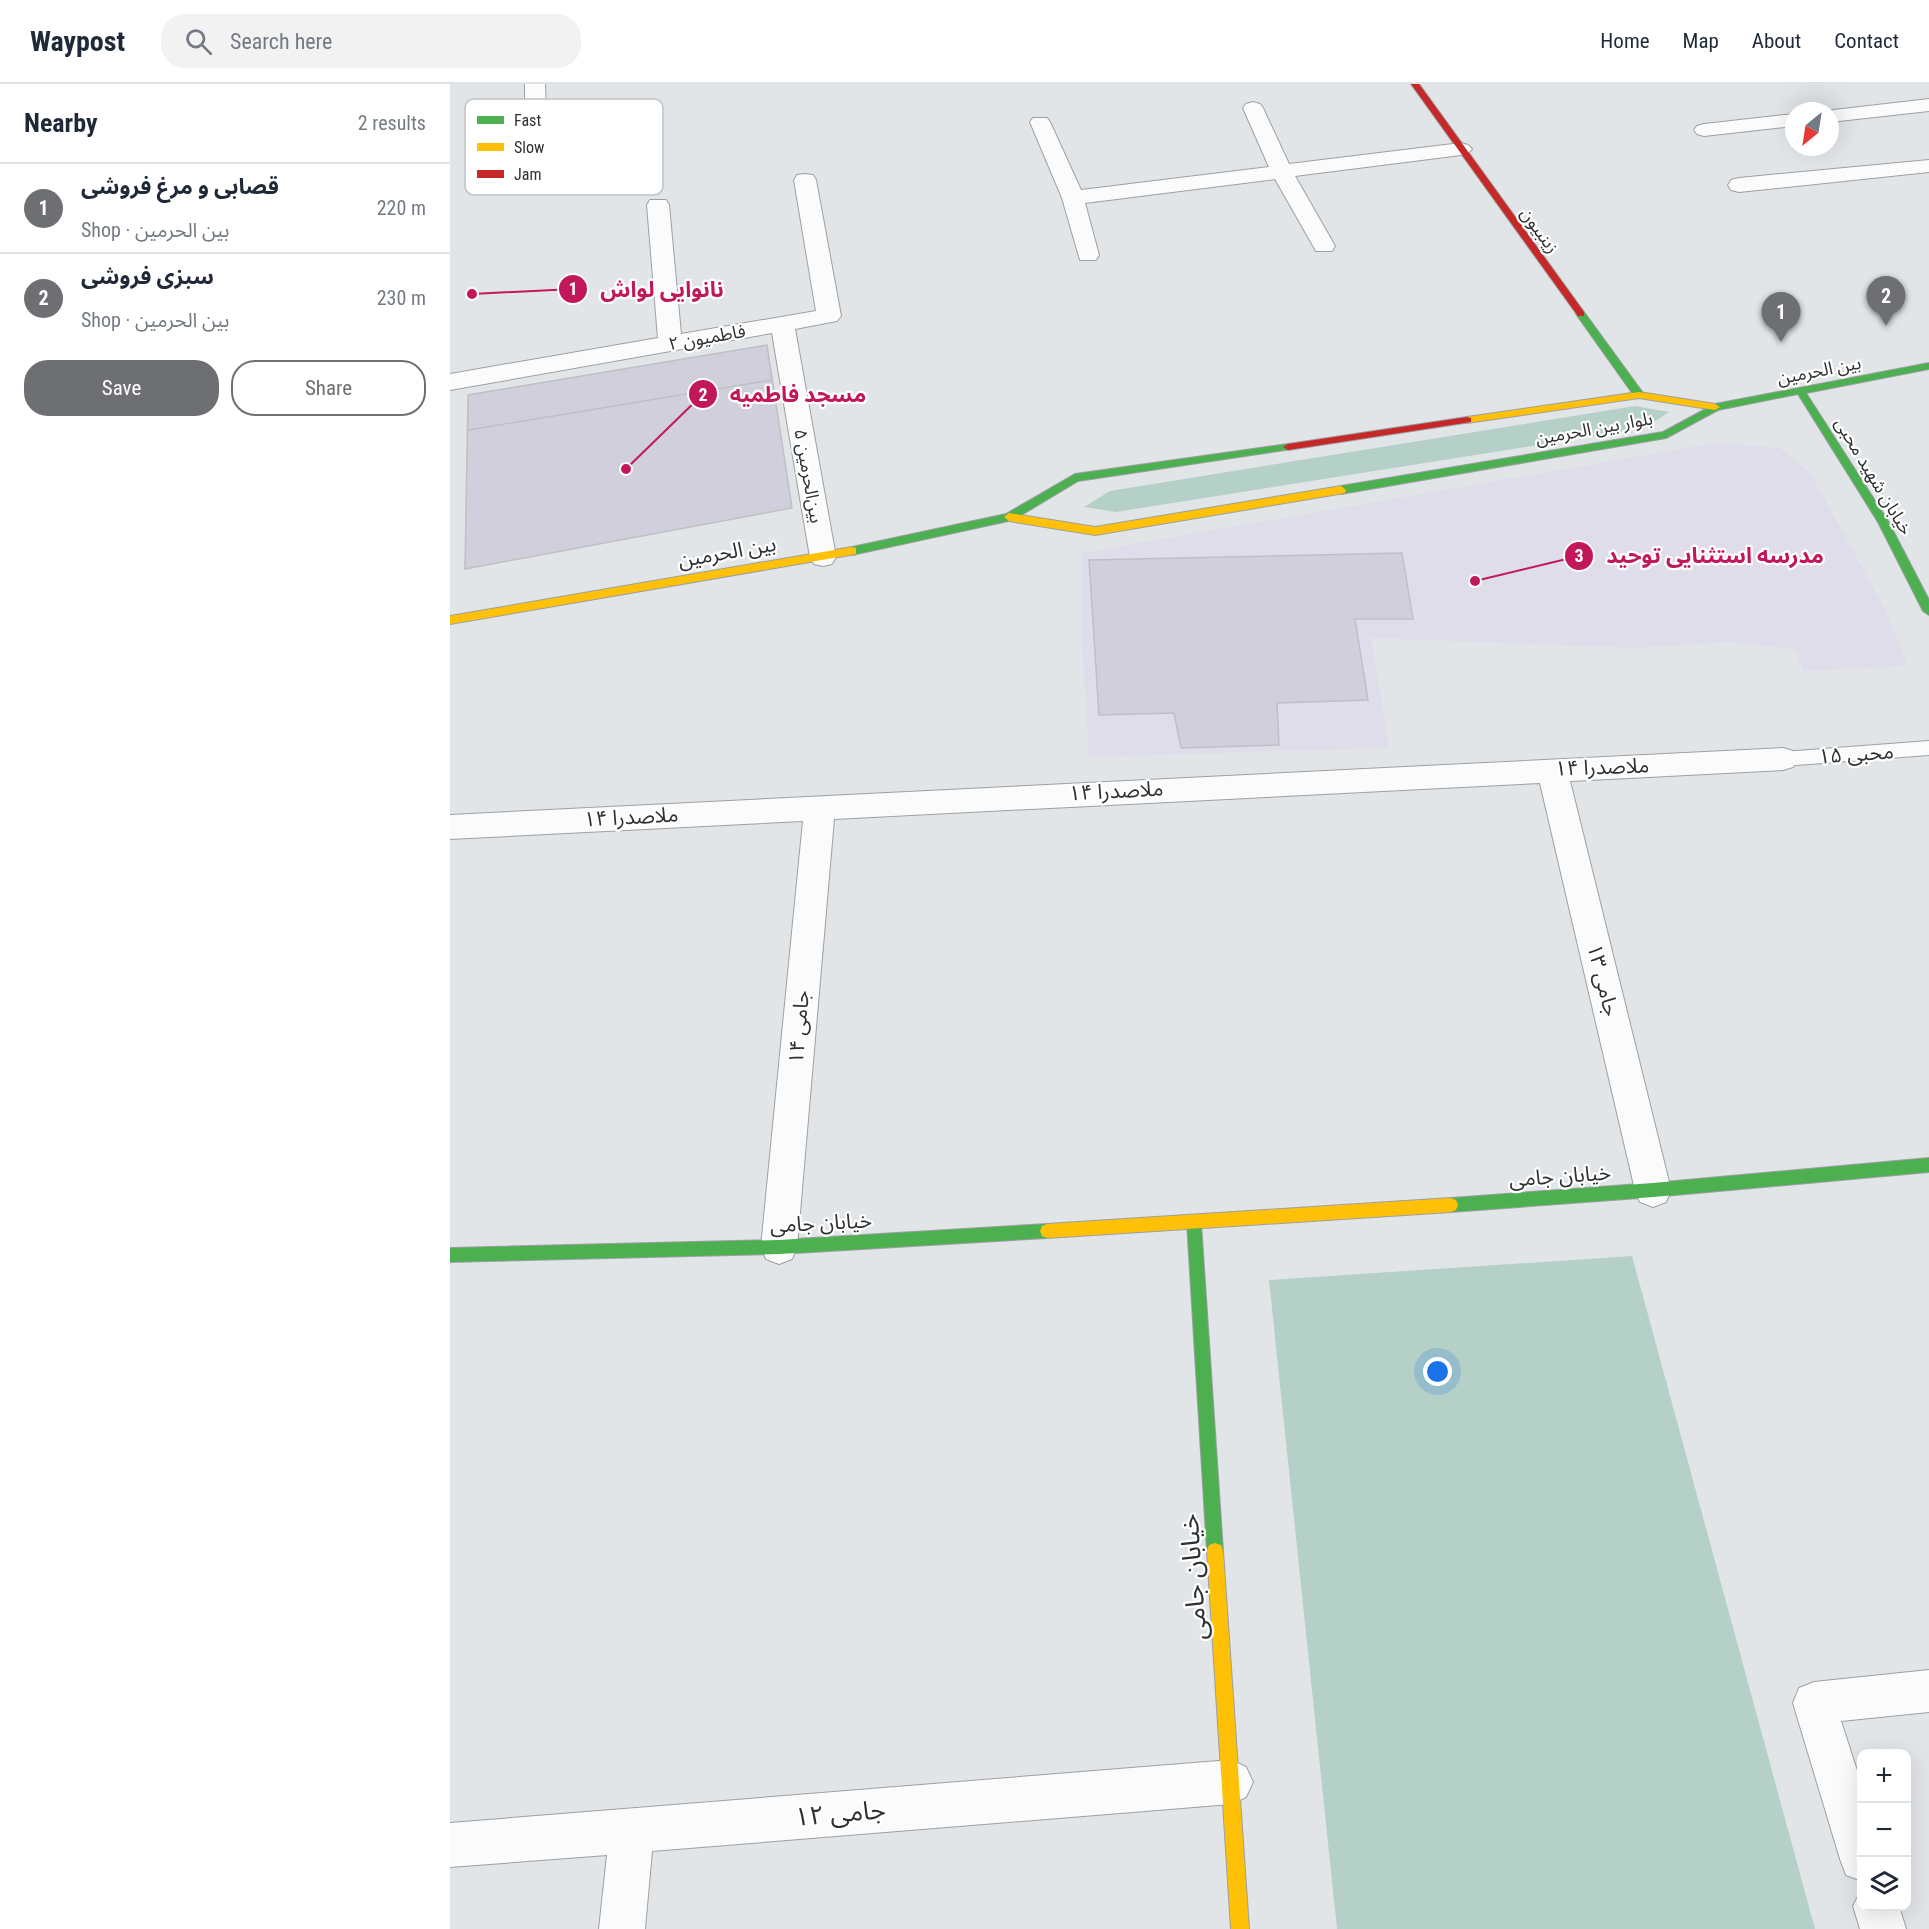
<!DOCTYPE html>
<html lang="en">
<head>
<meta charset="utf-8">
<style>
  :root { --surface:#fff; --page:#f2f2f3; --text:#1f2937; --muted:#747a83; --line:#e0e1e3; --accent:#6d6f72 }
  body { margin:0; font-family:"Roboto Condensed","Noto Sans Arabic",sans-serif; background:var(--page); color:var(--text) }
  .controls { position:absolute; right:18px; bottom:18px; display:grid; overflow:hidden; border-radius:12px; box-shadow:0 6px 24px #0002 }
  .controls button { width:54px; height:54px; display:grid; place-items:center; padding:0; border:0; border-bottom:2px solid var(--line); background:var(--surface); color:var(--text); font:30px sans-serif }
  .compass { position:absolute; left:1335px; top:18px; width:54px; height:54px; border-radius:50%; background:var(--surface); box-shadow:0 6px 24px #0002; rotate:210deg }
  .you { position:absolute; left:988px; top:1288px; width:21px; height:21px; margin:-15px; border:4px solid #fff; border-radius:50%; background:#1a73e8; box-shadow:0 0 0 9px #1a73e833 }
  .badge { display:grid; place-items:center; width:39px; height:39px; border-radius:50%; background:var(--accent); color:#fff; font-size:20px; font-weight:700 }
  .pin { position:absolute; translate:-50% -50px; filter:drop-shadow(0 2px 3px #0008) }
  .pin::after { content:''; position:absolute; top:32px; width:21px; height:18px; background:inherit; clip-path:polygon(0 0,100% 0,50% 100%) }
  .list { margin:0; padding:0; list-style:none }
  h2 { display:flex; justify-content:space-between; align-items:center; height:78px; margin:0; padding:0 24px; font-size:26px }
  h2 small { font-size:20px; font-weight:400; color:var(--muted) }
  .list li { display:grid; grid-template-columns:39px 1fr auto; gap:18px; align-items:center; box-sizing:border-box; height:90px; padding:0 24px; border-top:2px solid var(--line) }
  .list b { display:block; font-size:22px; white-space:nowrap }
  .list p { margin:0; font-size:20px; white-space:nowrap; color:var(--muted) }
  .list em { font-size:20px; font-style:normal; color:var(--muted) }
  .actions { display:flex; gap:12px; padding:18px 24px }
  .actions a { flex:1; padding:14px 0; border:2px solid var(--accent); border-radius:24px; text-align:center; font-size:21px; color:var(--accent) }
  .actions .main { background:var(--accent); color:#fff }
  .icon { flex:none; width:33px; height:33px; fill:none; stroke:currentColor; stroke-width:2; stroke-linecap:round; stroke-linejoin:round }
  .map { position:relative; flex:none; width:1479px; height:1845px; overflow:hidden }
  header { display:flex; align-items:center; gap:36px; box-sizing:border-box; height:84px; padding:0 30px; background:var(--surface); border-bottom:2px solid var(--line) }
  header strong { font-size:28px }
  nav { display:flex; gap:33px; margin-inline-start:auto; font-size:21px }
  .search { width:420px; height:54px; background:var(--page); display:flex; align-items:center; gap:15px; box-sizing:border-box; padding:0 21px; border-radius:24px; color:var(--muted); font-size:22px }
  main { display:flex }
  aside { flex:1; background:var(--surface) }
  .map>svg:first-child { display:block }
  .education { fill:#e0ddea }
  .green { fill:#b5d0c6 }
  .building { fill:#d0cfdb; stroke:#bfc0c3; stroke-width:1.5 }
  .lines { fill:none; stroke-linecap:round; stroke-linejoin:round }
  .lane-casing { stroke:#9da0a2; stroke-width:2 }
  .street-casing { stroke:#9da0a2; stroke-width:2 }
  .fast-casing { stroke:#9da0a2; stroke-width:2 }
  .slow-casing { stroke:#9da0a2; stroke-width:2 }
  .jam-casing { stroke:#9da0a2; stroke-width:2 }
  .lane { fill:#fbfbfc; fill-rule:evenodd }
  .street { fill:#fbfbfc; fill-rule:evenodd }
  .fast { fill:#4caf50; fill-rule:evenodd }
  .slow { fill:#ffc107; fill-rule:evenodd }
  .jam { fill:#c62828; fill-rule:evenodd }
  .labels { text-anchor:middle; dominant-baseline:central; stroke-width:4.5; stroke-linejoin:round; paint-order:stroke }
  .far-street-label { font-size:18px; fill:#2e3032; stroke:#fff }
  .street-label { font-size:21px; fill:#2e3032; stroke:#fff }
  .near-street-label { font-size:26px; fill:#2e3032; stroke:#fff }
  .key { fill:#fff; stroke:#c0c1c2; stroke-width:1.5 }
  .key-label { font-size:16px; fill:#2e3032 }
  .leader { fill:none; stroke:#c2185b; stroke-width:2 }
  .callout-dot { fill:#c2185b; stroke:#fff; stroke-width:2 }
  .mark-label { font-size:18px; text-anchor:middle; font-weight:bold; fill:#fff }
  .callout-label { font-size:22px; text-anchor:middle; font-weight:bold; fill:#c2185b; stroke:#fff; stroke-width:4.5; stroke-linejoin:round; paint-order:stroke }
</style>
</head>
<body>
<header>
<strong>Waypost</strong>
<div class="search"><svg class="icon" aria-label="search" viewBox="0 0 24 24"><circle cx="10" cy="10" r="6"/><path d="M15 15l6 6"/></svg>Search here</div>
<nav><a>Home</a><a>Map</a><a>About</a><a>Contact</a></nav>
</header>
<main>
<aside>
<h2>Nearby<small>2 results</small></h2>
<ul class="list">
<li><span class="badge">1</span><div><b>قصابی و مرغ فروشی</b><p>Shop · بین الحرمین</p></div><em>220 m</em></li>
<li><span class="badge">2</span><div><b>سبزی فروشی</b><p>Shop · بین الحرمین</p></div><em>230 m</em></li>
</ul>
<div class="actions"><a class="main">Save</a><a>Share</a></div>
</aside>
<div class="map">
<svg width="1479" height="1845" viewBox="0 0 1479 1845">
  <rect width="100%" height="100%" fill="#e2e5e8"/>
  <path class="education" d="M1265,359L1330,364L1361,390L1435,525L1458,582L1353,587L1345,565L1280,558L1187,564L921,554L939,664L639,673L631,540V469Z"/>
  <path class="green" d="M1185,322L1219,328L1195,344L666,428L634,423L660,407Z
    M1182,1172L1365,1845H887L819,1196Z"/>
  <path class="building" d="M317,261L342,424L15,485L18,311Z
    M317,261L322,296L18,346V311Z
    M952,469L963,535H905L918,616L827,619L829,661L731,664L724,629L649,631L639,476Z"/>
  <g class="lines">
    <g class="lane-casing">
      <path id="lane" d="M1479,657V671L1333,682L1327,680L1324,675L1327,670L1333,668Z"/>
    </g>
    <g class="street-casing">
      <path id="street" d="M75,0H95L97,61L93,65H79L75,61Z
        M1479,15V27L1380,38V27H1375Z
        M803,18L810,20L813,24L839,80L1011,59L1018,61L1022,65L1018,69L1011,71L845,92L885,162L882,167H866L825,95L635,119L649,171L646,176H630L612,114L580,38L583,34H597L600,38L631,106L819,83L793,24L796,20Z
        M1344,30V42L1254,52L1247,50L1244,46L1247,42L1254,40Z
        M1479,76V88L1289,108L1281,106L1278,101L1281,96L1289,94Z
        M355,90L363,91L366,96L391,232L387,237L345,245L386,473L382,480L373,482L364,480L360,473L322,249L0,306V290L208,254L197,121L200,116H216L219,121L231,250L366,227L344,96L347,91Z
        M1333,664L1343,667L1348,675L1343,683L1333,686L1120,697L1221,1106L1216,1118L1203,1123L1190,1118L1185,1106L1090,699L384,735L347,1163L342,1175L329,1180L316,1175L311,1163L353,737L0,755V731Z
        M1479,1586V1628L1391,1637L1412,1702V1797L1396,1791L1390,1775L1343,1619L1349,1604L1364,1598Z
        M781,1676L796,1683L803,1698L796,1713L781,1720L202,1767L195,1845H149L157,1771L0,1783V1739Z
        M1412,1805V1822H1449L1456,1845H1410L1403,1822Z"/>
    </g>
    <g class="fast-casing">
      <path id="fast" d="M1131,227L1134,228L1193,309V313H1185L1126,230Z
        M1479,279V285L1356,309L1438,437L1479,516V531L1473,527L1428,438L1348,310L1268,326L1216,354L891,410L886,406L891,402L1213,348L1265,320Z
        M838,360L842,361V365L628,397L563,436L402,471L397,467L402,463L556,430L625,390Z
        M1479,1074V1088L1203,1113L1001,1128L996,1126L994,1121L996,1116L1001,1114L1203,1099Z
        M744,1132L749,1134L751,1139L773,1467L771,1473L765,1475L759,1473L757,1467L737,1139L739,1134Z
        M597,1140L602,1142L604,1147L602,1152L597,1154L329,1170L0,1178V1164L329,1156Z"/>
    </g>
    <g class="slow-casing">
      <path id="slow" d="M1189,308L1265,320L1270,323L1265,326L1189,314L1017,339L1012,336L1017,333Z
        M891,402L896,406L895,409L645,451L559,437L554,433L559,429L645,443Z
        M402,463L406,464V470L0,540V532Z
        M1001,1114L1006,1116L1008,1121L1006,1126L1001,1128L597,1154L592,1152L590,1147L592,1142L597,1140Z
        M765,1459L771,1461L773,1467L799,1845H781L757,1467L759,1461Z"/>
    </g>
    <g class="jam-casing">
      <path id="jam" d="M961,0H969L1134,228V232H1128Z
        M1017,333L1021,334V338L838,366L833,363L838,360Z"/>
    </g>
    <use href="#lane" class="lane"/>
    <use href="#street" class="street"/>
    <use href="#fast" class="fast"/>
    <use href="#slow" class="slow"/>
    <use href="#jam" class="jam"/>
  </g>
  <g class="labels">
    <g class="far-street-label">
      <text transform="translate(1090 146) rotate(54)">زینبیون</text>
      <text transform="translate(257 253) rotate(-10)">فاطمیون ۲</text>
      <text transform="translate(1369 286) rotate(-11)">بین الحرمین</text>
      <text transform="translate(1144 344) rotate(-10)">بلوار بین الحرمین</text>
      <text transform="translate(359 392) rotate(80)">بین‌الحرمین ۵</text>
      <text transform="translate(1424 392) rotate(59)">خیابان شهید محبی</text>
    </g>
    <g class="street-label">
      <text transform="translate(277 468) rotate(-10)">بین الحرمین</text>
      <text transform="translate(1406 670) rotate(-4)">محبی ۱۵</text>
      <text transform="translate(1152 683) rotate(-2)">ملاصدرا ۱۴</text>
      <text transform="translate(666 707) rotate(-3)">ملاصدرا ۱۴</text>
      <text transform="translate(181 733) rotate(-3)">ملاصدرا ۱۴</text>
      <text transform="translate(1153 896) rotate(76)">جامی ۱۳</text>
      <text transform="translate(349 943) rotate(-85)">جامی ۱۴</text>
      <text transform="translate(1110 1092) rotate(-4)">خیابان جامی</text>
      <text transform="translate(371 1139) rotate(-3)">خیابان جامی</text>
    </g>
    <g class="near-street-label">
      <text transform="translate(743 1493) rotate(-94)">خیابان جامی</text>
      <text transform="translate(390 1729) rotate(-5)">جامی ۱۲</text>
    </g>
  </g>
  <rect x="15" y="15" width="198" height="96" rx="9" class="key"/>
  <rect x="27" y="32" width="27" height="8" fill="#4caf50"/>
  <rect x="27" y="59" width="27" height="8" fill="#ffc107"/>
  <rect x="27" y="86" width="27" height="8" fill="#c62828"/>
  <g class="key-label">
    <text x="64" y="42">Fast</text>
    <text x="64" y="69">Slow</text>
    <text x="64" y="96">Jam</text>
  </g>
  <path class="leader" d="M22 210L123 205M176 385L253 310M1025 497L1129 472"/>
  <g class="callout-dot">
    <circle cx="22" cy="210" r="6"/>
    <circle cx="176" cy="385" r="6"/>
    <circle cx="1025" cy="497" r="6"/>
    <circle cx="123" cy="205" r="15"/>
    <circle cx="253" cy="310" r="15"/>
    <circle cx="1129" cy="472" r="15"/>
  </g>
  <g class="mark-label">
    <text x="123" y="211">1</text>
    <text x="253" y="317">2</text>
    <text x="1129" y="478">3</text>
  </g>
  <g class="callout-label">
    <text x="212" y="213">نانوایی لواش</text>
    <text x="348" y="318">مسجد فاطمیه</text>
    <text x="1265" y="479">مدرسه استثنایی توحید</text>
  </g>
</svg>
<div class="controls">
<button>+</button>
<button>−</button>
<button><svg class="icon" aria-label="layers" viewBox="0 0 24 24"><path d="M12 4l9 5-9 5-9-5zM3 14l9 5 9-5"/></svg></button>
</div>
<svg class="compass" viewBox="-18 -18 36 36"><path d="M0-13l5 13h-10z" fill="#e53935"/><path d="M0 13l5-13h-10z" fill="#747a83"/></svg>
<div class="you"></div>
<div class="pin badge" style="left:1331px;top:258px">1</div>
<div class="pin badge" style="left:1436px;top:242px">2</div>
</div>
</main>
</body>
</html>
